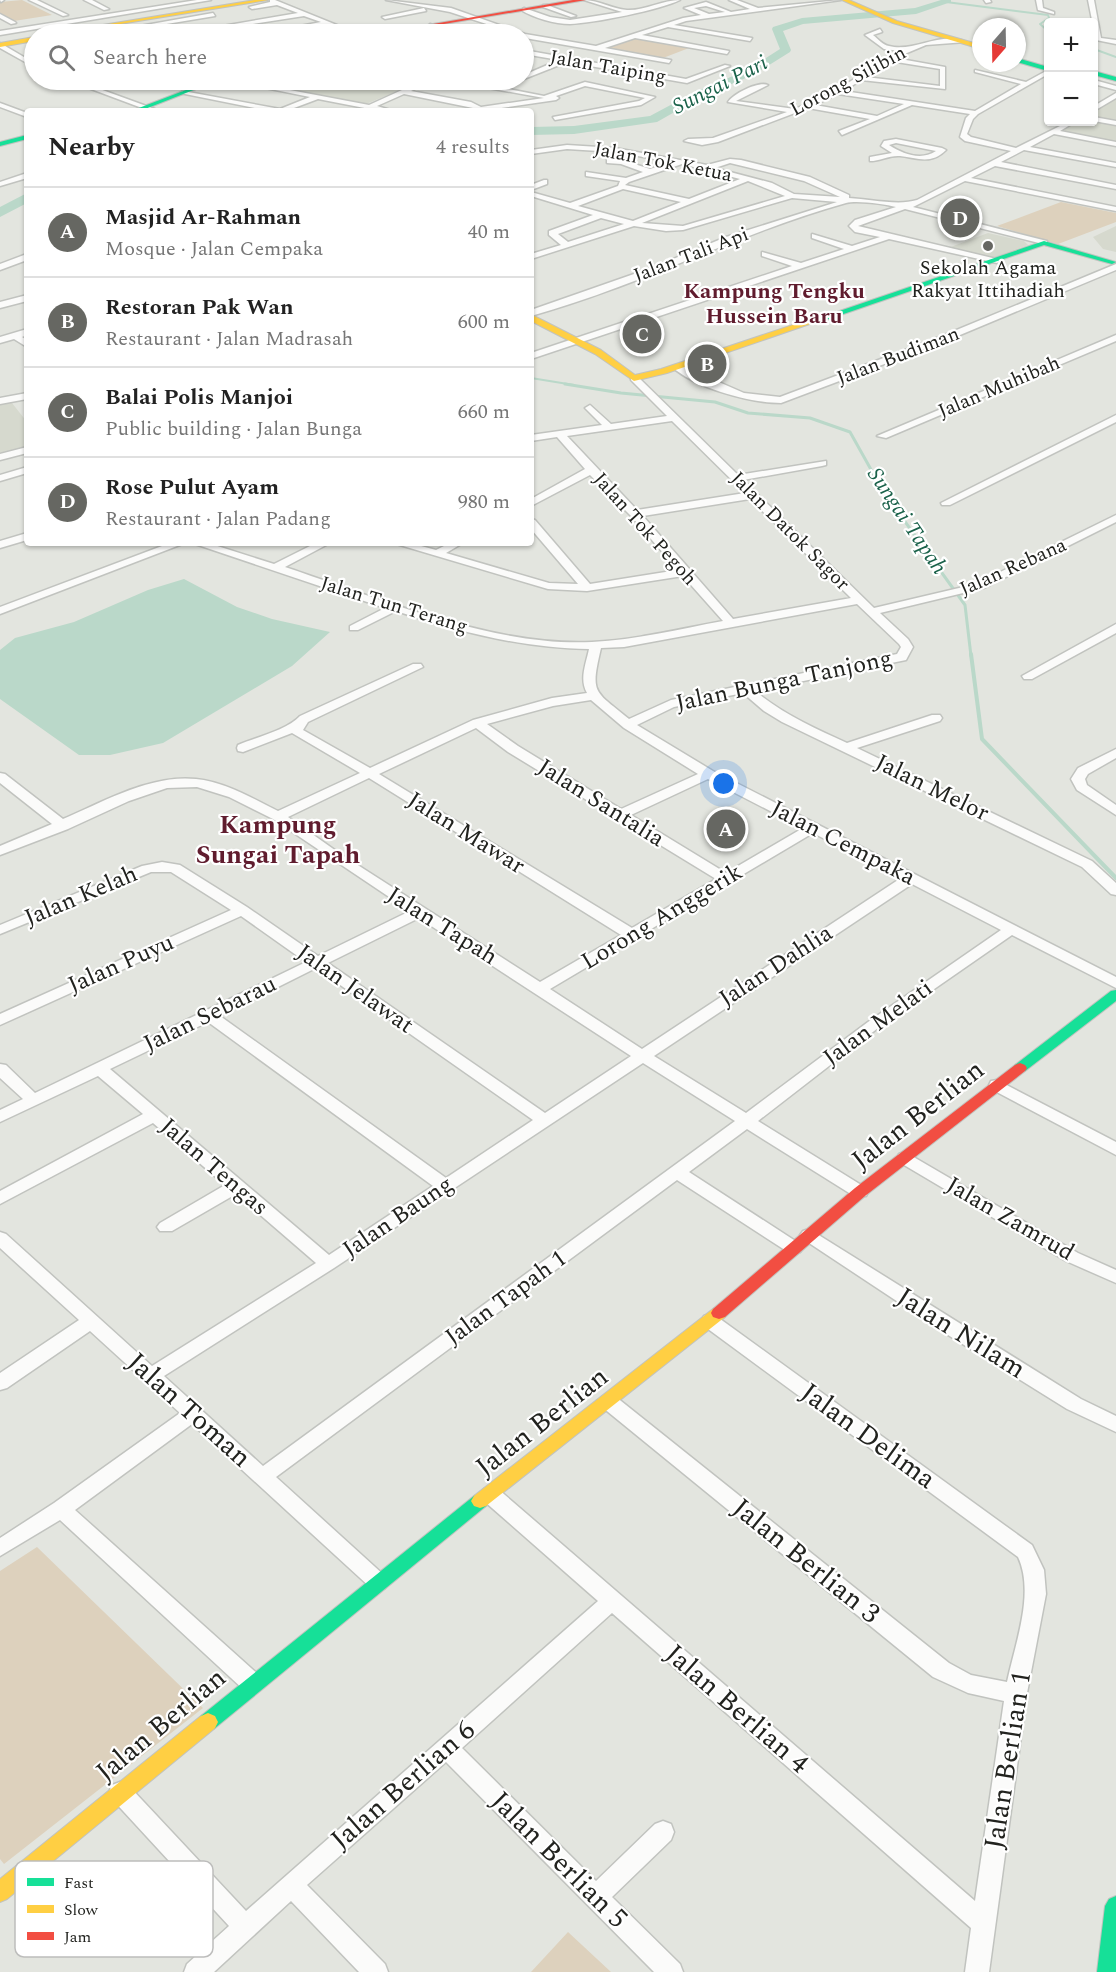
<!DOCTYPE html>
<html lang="en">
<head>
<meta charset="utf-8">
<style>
  :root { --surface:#fff; --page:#f2f2f2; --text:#222; --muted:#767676; --line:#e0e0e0; --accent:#666762 }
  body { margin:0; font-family:Spectral,serif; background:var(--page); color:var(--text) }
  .controls { position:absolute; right:18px; top:18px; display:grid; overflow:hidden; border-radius:6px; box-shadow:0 2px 4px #0004 }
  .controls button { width:54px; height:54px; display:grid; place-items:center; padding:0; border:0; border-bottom:2px solid var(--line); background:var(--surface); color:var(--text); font:30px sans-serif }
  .compass { position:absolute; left:972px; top:18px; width:54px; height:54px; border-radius:50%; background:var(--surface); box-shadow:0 2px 4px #0004; rotate:200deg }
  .you { position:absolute; left:724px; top:784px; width:21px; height:21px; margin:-15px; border:4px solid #fff; border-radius:50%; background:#1a73e8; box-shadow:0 0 0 9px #1a73e833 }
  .badge { display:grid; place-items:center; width:39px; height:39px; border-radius:50%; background:var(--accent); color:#fff; font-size:20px; font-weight:700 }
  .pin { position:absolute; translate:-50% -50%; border:3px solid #fff; box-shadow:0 2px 6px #0006 }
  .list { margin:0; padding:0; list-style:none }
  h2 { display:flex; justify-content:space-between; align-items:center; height:78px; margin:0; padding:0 24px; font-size:26px }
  h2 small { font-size:20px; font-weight:400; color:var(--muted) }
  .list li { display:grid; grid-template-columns:39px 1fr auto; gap:18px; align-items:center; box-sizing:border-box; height:90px; padding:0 24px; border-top:2px solid var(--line) }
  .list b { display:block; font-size:22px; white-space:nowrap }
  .list p { margin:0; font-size:20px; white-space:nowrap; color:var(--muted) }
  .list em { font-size:20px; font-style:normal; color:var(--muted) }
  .icon { flex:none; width:33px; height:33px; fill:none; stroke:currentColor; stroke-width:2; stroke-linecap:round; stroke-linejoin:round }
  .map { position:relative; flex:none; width:1116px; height:1972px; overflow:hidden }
  .search { position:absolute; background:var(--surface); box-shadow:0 2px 4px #0004; left:24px; top:24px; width:510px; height:66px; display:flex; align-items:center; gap:15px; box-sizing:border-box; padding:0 21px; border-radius:33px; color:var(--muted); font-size:22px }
  .panel { position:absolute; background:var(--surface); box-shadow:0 2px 4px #0004; left:24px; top:108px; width:510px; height:438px; border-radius:6px }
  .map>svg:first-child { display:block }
  .built { fill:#d6d9ce }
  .green { fill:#ddd1bd }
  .water { fill:#bad8c9 }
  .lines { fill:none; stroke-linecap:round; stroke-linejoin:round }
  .stream-far2 { stroke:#bad8c9; stroke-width:2 }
  .stream-far1 { stroke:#bad8c9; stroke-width:3 }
  .stream { stroke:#bad8c9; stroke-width:4 }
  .river { fill:#bad8c9; fill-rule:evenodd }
  .street-casing { stroke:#c1c3bf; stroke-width:3 }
  .fast-casing { stroke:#c1c3bf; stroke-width:2 }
  .slow-casing { stroke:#c1c3bf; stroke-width:2 }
  .jam-casing { stroke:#c1c3bf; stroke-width:2 }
  .street { fill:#fbfbfa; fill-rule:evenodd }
  .fast { fill:#16e098; fill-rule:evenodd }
  .slow { fill:#ffcf43; fill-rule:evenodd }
  .jam { fill:#f24e42; fill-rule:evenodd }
  .poi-dot { fill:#666762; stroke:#fff; stroke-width:2 }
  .labels { text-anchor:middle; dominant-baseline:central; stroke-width:4.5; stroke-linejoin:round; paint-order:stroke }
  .far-street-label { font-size:20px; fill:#22231f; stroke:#fff }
  .far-poi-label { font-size:20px; fill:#22231f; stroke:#fff }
  .far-water-label { font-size:22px; font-style:italic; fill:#1a624a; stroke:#fff }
  .far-neighbourhood-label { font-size:22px; font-weight:bold; fill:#601c2e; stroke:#fff }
  .street-label { font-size:24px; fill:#22231f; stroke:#fff }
  .neighbourhood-label { font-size:26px; font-weight:bold; fill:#601c2e; stroke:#fff }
  .near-street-label { font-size:28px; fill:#22231f; stroke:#fff }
  .key { fill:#fff; stroke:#bdbdbc; stroke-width:1.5 }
  .key-label { font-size:16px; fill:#22231f }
</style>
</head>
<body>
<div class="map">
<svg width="1116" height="1972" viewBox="0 0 1116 1972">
  <rect width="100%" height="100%" fill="#e3e5df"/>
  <path class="built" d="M240,80H384L412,85L366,104Z
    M1116,95V145L1048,132L1067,122H1094V106Z
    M1116,226V252L1103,249L1093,237Z
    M988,233L1024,241L1028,245L992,258L948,248Z
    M12,403L27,422V446L0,453V405Z"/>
  <path class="green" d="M22,0L52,15L14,21L0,14V2Z
    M636,38L689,48L663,58L609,48Z
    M292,80H373L346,90Z
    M1061,202L1116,213V222L1058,244L997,226Z
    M37,1547L203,1708L4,1864L0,1859V1571Z
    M568,1932L611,1972H531Z"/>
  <path class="water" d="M184,579L237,607L272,619L330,632L292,666L163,743L110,755H79L0,699V650L15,638L74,622L148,590Z"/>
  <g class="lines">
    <path class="stream-far2" d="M946,2L1048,15L1049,18L1040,24L1048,31
      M1094,49L1116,57
      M531,378L574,385"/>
    <path class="stream-far1" d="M565,384L621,393L715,402L748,413L810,418L850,432L883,491L965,605L971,656"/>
    <path class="stream" d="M971,654L982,739L1116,878"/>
    <path class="river" d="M941,0H951V2L916,14L803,24L783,31L791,50L790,52L755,74L701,97L657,122L574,134L531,135V127L574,126L650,116L693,93L747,70L780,49L772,29L773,27L802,18L915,8Z
      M27,193V203L0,217V207Z"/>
    <g class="street-casing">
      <path id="street" d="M0,0H4L1,2Z
        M29,0H37L68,15L63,16Z
        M84,0H92L109,9L104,10Z
        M197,0H211L0,35V31Z
        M270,0H275L359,34C348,35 339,27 328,25C310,22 279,36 258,34L321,22L304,16L188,34H176L298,13L277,5L252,9L249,7L270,2Z
        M386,0L451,8L525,34L596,46L683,18L701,15L684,8L706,2L731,12L750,9L729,0H737L758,8L841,0L686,21L674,25L752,38L750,41L668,27L642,35L729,51L727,54L635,38L605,48L671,60L669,63L525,38L524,34H517L450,12ZM706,6L725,12L709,14L694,8Z
        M584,0C599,0 612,9 627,10C643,11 663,0 680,0C660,10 594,23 570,24C555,24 534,18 521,10L524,8L550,17L570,20L622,12Z
        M984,0H990L991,2L986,3Z
        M1036,0H1042L1043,8L1054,12V14L1038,10Z
        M1088,0H1094L1101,38L1116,40V44L1096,40Z
        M543,5H547L576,16L571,17L543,7Z
        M424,8L426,11L385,19L382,17Z
        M213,13L215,16L106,34H95Z
        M0,14L15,22L16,23L11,24L0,18Z
        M430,24L456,33L457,34H449L428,27Z
        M880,29L882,32L873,35C878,39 883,45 889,46C914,53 941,30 966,42L926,45L895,58L945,67V89L861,80L844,91L975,111L1021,84L975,72V70L1026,82L1048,70V74L978,114L973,119L967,134L971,137L1016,148L1068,122H1075L1060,131L1116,142V146L1054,134L1030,147L1116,163V167L1024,150L1001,162L1116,185V189L995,166L971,178L1116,207V211L965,181L913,207L1047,241V245L905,209L858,226L1001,260L997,263L889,239L531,359V353L792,266L762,256V252L801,263L844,249L812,238V234L852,246L880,237L855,232L849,226L855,220L896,207C885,204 856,200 846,203C739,233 639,286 531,316V310L654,267L726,237L837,202L792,198L683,230L666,231L634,226L531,259V254L561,245L549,235V231L593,215L531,196V192L570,203L618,186L620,181L586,176V172L626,178L643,172L621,164L607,163V159L622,160L650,169L672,162L615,152L567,149L531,154V150L567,145L615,148L707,165L730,159L741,160L810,177L849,195V198C870,199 898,206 917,200L1011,151L965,141L960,137L966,118L970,114L912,105L842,135L839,131L870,119L808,108L718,142L702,145L684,141L688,139L713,138L787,112L728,102C734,93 759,81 768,85L736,101L795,109L833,92L900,51L884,49L865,35ZM890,61L940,69V86L866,77ZM838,94L904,104L877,116L815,105ZM730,163L804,181L840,197L794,194L772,183L715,168ZM682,164L740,179L689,199L625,185L629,182ZM748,181L785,196L683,226L642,223ZM623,189L681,202L633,221L578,206ZM601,218L624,224L568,242L558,234Z
        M0,43L29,60L30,61L25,62L0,48Z
        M524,50L686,79L725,65L730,66L687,83L567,62L524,79V75L559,60L524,54Z
        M67,80H75L160,111H150Z
        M226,80H237L369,105L413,85L390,80L420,82L433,80L411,91L471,102L481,107L544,98L455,82L452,80H463L544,96L585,82L655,97L641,105L555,120L553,117L639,101L645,98L585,86L556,96L559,98L556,100L481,111H464L473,108L404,94L377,106L394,111H380L318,99L286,111H270L180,93L183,91L280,109L310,97Z
        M1094,80L1116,86V90L1094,84Z
        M1116,93V98L1094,111V106Z
        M0,103L27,113V117L0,107Z
        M1094,117L1116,121V125L1094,121Z
        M896,139L942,148L946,150C931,165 918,158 900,156C890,155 880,161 870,161V157L892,153L881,146L884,141ZM896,143L936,151C921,161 903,154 889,145Z
        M24,174H27V178L0,186V182Z
        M544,180H547V184L531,190V185Z
        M24,255H27V260L0,270V264Z
        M1116,264V270L948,340L781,403C750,403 696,388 672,367L680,365L744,393L780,397L942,336Z
        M27,295V301L0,308V302Z
        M27,329V335L22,337L27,340V347L14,339L0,343V337Z
        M1116,335V341L886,438L877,436Z
        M631,376H637L738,475L826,461V465L822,466L743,480L874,608L976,584L1116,515V522L984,588L880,613L908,639L913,647L906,660L755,691C783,714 814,728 847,743L932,715H940L942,718L940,721L857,748L1092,861L1116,883V895L1111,894L1082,867L782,722L764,711L743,693L674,707L637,725L713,771L1116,977V988L1012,935L878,1028L758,1121L866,1188L868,1192L866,1196H854L747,1129L689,1172L800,1244L803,1248L800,1252L794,1254L788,1252L677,1180L276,1477L385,1576L388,1582L385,1588L378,1591L371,1588L192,1424L75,1510L260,1676L263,1683L260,1690L252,1692L244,1690L60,1520L0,1556V1538L54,1503L180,1413L90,1331L7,1388L0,1390V1373L79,1320L0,1248V1232L6,1234L152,1366L316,1263L236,1194L172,1231H160L157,1227L160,1223L225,1185L153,1123L0,1204V1191L143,1114L98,1076L0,1122V1110L23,1099L0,1078V1064L6,1065L35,1093L306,962L241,916L0,1025V1014L231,910L171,872H151L0,934V925L142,866L162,862L180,865L247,907L318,956L410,911L273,819L229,797L197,787L167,788L129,801L68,829L0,855V846L52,824L0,783V773L5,774L63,819C103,802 151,774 196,779C225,782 252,798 278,811L360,773L292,733L243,752L238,751L237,748L238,745C257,737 287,730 300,716L413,664H421L423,667L308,722L303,730L370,768L473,720L552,698L587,693C579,679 586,664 589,649C522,648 460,632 396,611L358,630H350V626L385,608L192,543H208L274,564L316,543H330L285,567C378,598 494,647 592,642C636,640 679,629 723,621L683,576L587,591L548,589L393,543H410L436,550L450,543H463L446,553L549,583L578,584L531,529V519L535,520L590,584L678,570L631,516L590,475L531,506V499L585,469L557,437L531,441V435L602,425L585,408L590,405L611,424L667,416L631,380ZM672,421L745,493L637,510L567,436ZM750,499L851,598L733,619L643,516ZM857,604L899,644L901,647L897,654L671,700L629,719C594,690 590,695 601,648L624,647ZM591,700L624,728L698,774L621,809L518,746L487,724L553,706ZM476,728L508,752L716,879L632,928L379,774ZM369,778L621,935L540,982L339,853L288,817ZM708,779L803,828L726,873L631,815ZM813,833L901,878L642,1049L550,989ZM912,884L1001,930L868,1022L746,1113L654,1056ZM419,918L631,1056L545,1113L328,963ZM316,968L533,1120L446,1178L220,1016ZM208,1022L433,1186L329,1255L110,1069ZM643,1063L735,1121L263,1466L164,1376L334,1268Z
        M27,393V399L0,404V398Z
        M1116,415V422L950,505H942L941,503Z
        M27,447V453L0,460V454Z
        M27,467V473L0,481V475Z
        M27,533V540L0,548V541Z
        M170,543H185L0,614V607Z
        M1116,624V633L1032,679H1024L1022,676Z
        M1116,749V758L1088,774L1085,779L1087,785L1116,805V815L1077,790L1071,779L1078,768Z
        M997,1080L1116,1142V1155L991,1089L989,1085L991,1081Z
        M905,1152L1078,1253L1116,1270V1283L1066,1261L899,1162L897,1158L899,1154Z
        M809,1229L1081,1399L1116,1416V1432L1067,1409L948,1335L803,1239L800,1235L803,1231Z
        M710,1314L716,1316L1032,1545L1044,1570L1046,1594L1027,1693L989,1972H965L971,1928L612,1613L462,1748L596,1881L655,1824L663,1821L671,1824L674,1832L671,1840L612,1897L680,1964L683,1972H654L446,1762L307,1885L385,1964L388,1972H359L291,1901L214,1972H184L187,1964L229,1926L112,1799L109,1792L112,1785L120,1782L128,1785L246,1911L598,1601L484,1501L481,1495L484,1489L491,1487L498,1489L975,1901L1004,1701L968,1693L933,1677L602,1407L600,1402L602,1397L609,1395L616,1397L949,1663L971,1675L1007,1682C1015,1644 1035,1593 1018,1557L704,1326L701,1321L704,1316Z"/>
    </g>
    <g class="fast-casing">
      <path id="fast" d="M1017,58L1048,67V71L1017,62Z
        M1094,71L1116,77V81L1094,75Z
        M212,80H219L140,111H131Z
        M27,135V139L0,146V142Z
        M1044,241L1116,262L1112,264L1044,245L829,319L822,317Z
        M1116,990V1001L1025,1071H1015L1013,1068L1015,1065L1111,991Z
        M480,1494L486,1496L489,1501L486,1506L215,1728L208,1731L201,1728L198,1722L201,1716L474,1496Z
        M1116,1896V1972H1097L1105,1906L1109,1899Z"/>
    </g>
    <g class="slow-casing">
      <path id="slow" d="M255,0H268L58,34H48Z
        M842,0H849L897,21L981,45V49L893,23Z
        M34,37V41L0,47V43Z
        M823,315L830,317L667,373L634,381L595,354L531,321V316H534L601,350L635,375L661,369Z
        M719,1307L725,1309L727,1313L725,1317L486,1506L480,1508L474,1506L471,1501L474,1496L713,1309Z
        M208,1713L215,1716L218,1722L215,1728L7,1899L0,1902V1879L201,1716Z"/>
    </g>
    <g class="jam-casing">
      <path id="jam" d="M573,0H586L385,34H375Z
        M1020,1063L1025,1065L1027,1068L1025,1071L865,1196L725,1317L719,1319L713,1317L711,1313L713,1309L855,1188L1015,1065Z"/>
    </g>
    <use href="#street" class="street"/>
    <use href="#fast" class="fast"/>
    <use href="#slow" class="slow"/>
    <use href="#jam" class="jam"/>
  </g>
  <circle class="poi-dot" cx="988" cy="246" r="6"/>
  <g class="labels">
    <g class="far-street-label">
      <text transform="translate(608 67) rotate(10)">Jalan Taiping</text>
      <text transform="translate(848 81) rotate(-28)">Lorong Silibin</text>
      <text transform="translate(663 162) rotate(11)">Jalan Tok Ketua</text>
      <text transform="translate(691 255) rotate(-21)">Jalan Tali Api</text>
      <text transform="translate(898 356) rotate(-21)">Jalan Budiman</text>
      <text transform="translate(999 387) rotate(-23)">Jalan Muhibah</text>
      <text transform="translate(645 529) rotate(48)">Jalan Tok Pegoh</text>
      <text transform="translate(790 531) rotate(45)">Jalan Datok Sagor</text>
      <text transform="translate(1013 567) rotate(-24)">Jalan Rebana</text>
      <text transform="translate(394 605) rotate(17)">Jalan Tun Terang</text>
    </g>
    <g class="far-poi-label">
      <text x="988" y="268">Sekolah Agama<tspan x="988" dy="23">Rakyat Ittihadiah</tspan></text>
    </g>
    <g class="far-water-label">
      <text transform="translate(720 85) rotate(-27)">Sungai Pari</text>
      <text transform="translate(907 521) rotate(56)">Sungai Tapah</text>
    </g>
    <g class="far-neighbourhood-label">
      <text x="774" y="291">Kampung Tengku<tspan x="774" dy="25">Hussein Baru</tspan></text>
    </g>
    <g class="street-label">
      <text transform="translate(784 681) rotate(-12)">Jalan Bunga Tanjong</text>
      <text transform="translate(932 788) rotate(26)">Jalan Melor</text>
      <text transform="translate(601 803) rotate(32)">Jalan Santalia</text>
      <text transform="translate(466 833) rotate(32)">Jalan Mawar</text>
      <text transform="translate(843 843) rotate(27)">Jalan Cempaka</text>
      <text transform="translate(81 896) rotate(-23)">Jalan Kelah</text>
      <text transform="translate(662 917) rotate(-31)">Lorong Anggerik</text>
      <text transform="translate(442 926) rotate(32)">Jalan Tapah</text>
      <text transform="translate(121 964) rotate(-24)">Jalan Puyu</text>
      <text transform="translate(776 966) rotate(-33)">Jalan Dahlia</text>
      <text transform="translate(355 989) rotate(35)">Jalan Jelawat</text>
      <text transform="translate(210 1014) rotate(-26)">Jalan Sebarau</text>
      <text transform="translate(878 1023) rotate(-36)">Jalan Melati</text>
      <text transform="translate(214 1167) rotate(41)">Jalan Tengas</text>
      <text transform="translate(398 1217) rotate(-34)">Jalan Baung</text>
      <text transform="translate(1010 1219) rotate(30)">Jalan Zamrud</text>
      <text transform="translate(506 1298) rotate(-36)">Jalan Tapah 1</text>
    </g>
    <g class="neighbourhood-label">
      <text x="278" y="825">Kampung<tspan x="278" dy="30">Sungai Tapah</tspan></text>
    </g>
    <g class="near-street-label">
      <text transform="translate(918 1115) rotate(-38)">Jalan Berlian</text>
      <text transform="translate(961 1333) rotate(32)">Jalan Nilam</text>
      <text transform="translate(189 1410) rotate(42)">Jalan Toman</text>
      <text transform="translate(542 1422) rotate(-38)">Jalan Berlian</text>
      <text transform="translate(868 1436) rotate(36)">Jalan Delima</text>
      <text transform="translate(806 1561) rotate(39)">Jalan Berlian 3</text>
      <text transform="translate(737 1709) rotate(41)">Jalan Berlian 4</text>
      <text transform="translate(161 1725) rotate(-40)">Jalan Berlian</text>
      <text transform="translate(1008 1760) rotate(-81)">Jalan Berlian 1</text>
      <text transform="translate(403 1785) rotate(-41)">Jalan Berlian 6</text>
      <text transform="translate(559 1860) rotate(45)">Jalan Berlian 5</text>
    </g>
  </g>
  <rect x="15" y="1861" width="198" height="96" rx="9" class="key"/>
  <rect x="27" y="1878" width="27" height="8" fill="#16e098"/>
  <rect x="27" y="1905" width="27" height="8" fill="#ffcf43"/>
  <rect x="27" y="1932" width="27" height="8" fill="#f24e42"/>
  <g class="key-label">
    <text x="64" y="1888">Fast</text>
    <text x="64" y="1915">Slow</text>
    <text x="64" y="1942">Jam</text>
  </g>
</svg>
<div class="controls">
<button>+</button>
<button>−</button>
</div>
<svg class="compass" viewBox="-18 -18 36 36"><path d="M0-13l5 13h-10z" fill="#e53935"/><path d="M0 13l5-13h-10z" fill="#767676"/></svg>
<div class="you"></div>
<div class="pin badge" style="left:726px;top:829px">A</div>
<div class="pin badge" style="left:707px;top:364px">B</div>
<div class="pin badge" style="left:642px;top:334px">C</div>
<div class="pin badge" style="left:960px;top:218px">D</div>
<div class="search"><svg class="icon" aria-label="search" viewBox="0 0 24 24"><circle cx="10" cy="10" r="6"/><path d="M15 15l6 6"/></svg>Search here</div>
<section class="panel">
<h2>Nearby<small>4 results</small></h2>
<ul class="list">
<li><span class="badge">A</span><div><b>Masjid Ar-Rahman</b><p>Mosque · Jalan Cempaka</p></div><em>40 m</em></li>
<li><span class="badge">B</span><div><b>Restoran Pak Wan</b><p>Restaurant · Jalan Madrasah</p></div><em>600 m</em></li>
<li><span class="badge">C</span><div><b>Balai Polis Manjoi</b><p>Public building · Jalan Bunga</p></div><em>660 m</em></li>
<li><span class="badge">D</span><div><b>Rose Pulut Ayam</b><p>Restaurant · Jalan Padang</p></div><em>980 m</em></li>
</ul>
</section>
</div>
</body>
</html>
